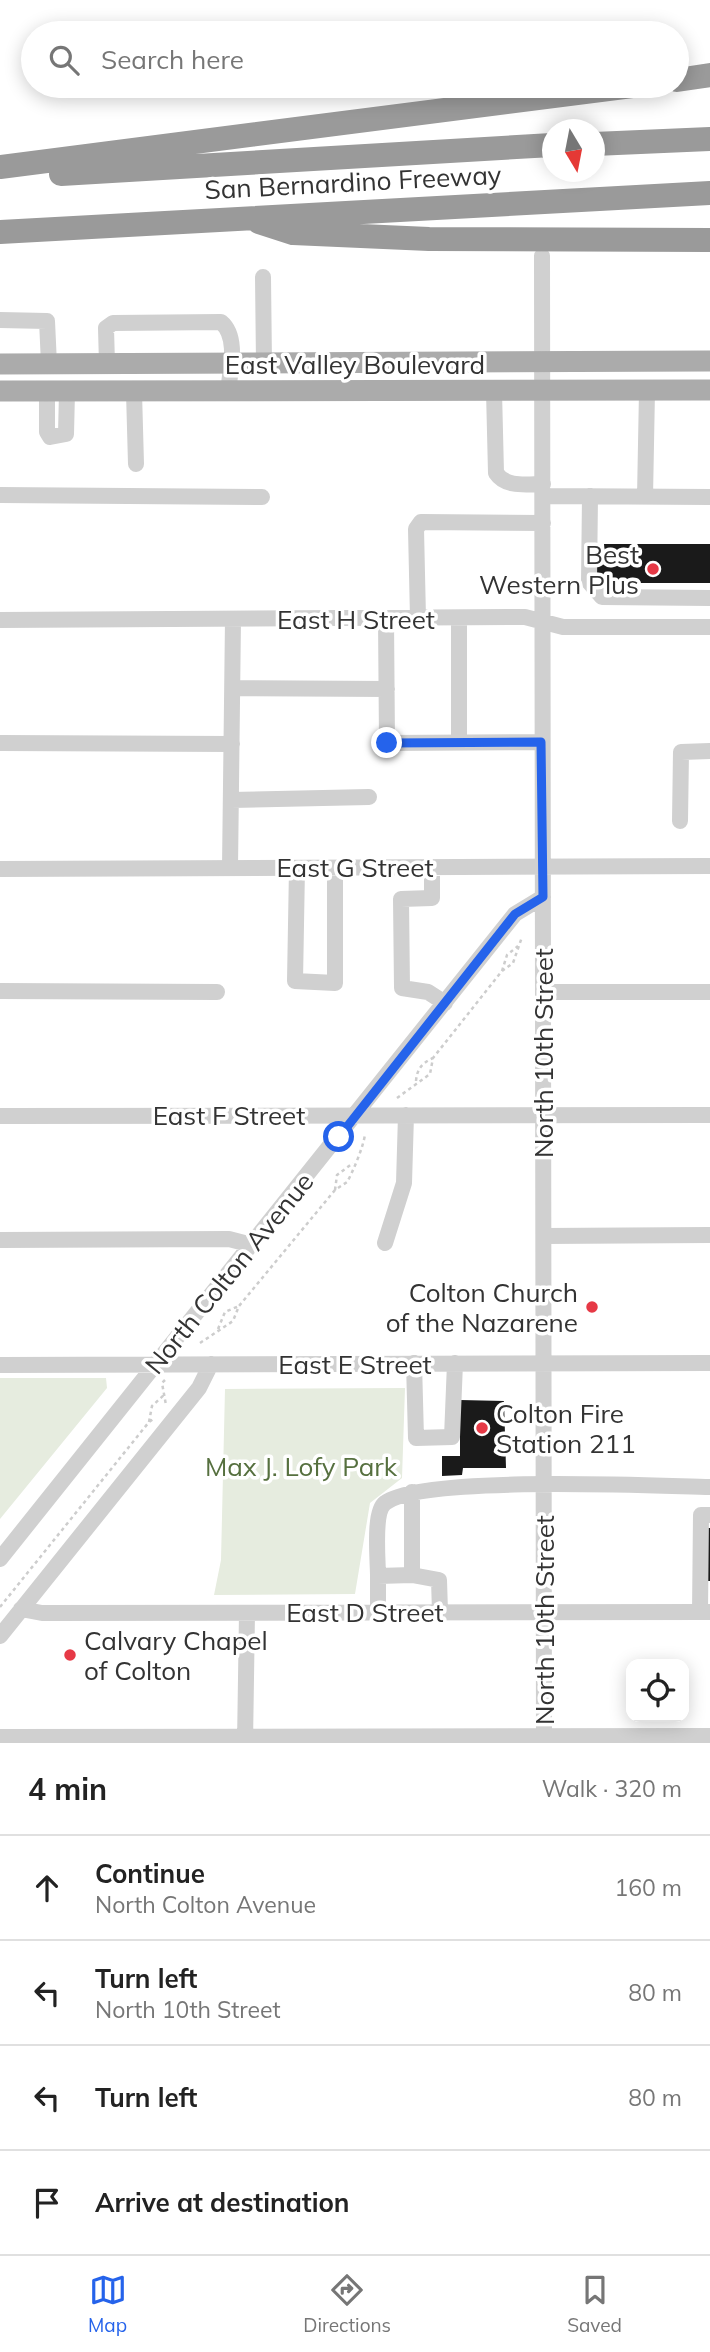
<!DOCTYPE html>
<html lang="en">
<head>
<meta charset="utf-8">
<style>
  :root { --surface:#fff; --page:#f6f6f6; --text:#222; --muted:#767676; --line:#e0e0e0; --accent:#2563eb }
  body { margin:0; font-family:Mulish,sans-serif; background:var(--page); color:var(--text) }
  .controls { position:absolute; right:21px; bottom:21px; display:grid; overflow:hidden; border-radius:14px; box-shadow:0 4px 18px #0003 }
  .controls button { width:63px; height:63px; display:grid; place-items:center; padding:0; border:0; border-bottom:2px solid var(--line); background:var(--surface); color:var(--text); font:35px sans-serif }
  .compass { position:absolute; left:542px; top:119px; width:63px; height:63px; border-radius:50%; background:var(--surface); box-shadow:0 4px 18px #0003; rotate:170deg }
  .stop { position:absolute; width:21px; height:21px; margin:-16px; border:5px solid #2563eb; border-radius:50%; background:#fff }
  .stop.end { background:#2563eb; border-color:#fff; box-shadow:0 2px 7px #0008 }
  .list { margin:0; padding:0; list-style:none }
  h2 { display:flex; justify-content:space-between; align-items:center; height:91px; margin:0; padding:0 28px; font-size:30px }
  h2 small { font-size:23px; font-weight:400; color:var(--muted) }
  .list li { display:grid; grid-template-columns:46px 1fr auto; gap:21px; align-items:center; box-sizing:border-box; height:105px; padding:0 28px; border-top:2px solid var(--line) }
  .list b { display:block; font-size:26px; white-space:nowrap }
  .list p { margin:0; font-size:23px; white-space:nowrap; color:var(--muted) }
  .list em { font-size:23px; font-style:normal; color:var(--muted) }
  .icon { flex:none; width:38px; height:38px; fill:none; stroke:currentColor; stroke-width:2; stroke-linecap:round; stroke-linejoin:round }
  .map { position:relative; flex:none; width:710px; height:1743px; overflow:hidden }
  .search { position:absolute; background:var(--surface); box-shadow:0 4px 18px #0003; left:21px; right:21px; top:21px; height:77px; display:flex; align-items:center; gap:18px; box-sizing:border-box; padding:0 24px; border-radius:38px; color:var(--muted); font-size:26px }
  .sheet { height:511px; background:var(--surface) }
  nav { display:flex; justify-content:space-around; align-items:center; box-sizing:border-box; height:98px; border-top:2px solid var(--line); background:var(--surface); font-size:19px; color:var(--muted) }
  nav a { display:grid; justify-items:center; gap:4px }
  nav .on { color:var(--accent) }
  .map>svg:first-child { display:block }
  .green { fill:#e6ecdf }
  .building { fill:#1a1a1a }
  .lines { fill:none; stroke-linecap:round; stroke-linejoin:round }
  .path { stroke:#cdcdcd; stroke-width:2.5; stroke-dasharray:3.5 3.5; stroke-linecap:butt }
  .minor { stroke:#d0d0d0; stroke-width:16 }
  .major { stroke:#ababab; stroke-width:21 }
  .highway { stroke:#9a9a9a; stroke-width:24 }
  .route { stroke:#2563eb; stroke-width:9 }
  .poi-dot { fill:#e63946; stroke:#fff; stroke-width:2.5 }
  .labels { text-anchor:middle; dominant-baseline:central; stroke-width:7; stroke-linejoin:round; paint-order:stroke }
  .street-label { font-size:26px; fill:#333; stroke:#fff }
  .poi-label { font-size:26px; fill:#333; stroke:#fff; text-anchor:end }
  .park-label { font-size:26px; fill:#56703f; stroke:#fff }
</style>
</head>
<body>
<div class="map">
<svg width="710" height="1743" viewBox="0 0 710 1743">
  <rect width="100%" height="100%" fill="#fff"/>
  <path class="green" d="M0,1378H106L107,1388L0,1519Z
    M405,1388L402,1478L370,1503L355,1594L214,1595L221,1560L225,1389Z"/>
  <path class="building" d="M604,544H710V583H597L596,554L605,555Z
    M460,1400L504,1401L506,1468H463L462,1475L442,1476V1456H460Z
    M702,1528H710V1581H703Z"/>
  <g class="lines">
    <path class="path" d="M502,971L507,955L518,946
      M416,1081C417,1069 422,1063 433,1058
      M397,1098L430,1074L433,1058L502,971L513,963L522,937
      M335,1190L337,1175L353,1163
      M218,1329L225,1312L239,1306
      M200,1343L233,1321L239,1306L335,1190L347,1182C353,1172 364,1145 365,1134
      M165,1380L162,1383L166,1405
      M149,1422L152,1406L165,1394
      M0,1607L149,1422L155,1418"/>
    <path class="minor" d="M542,256L544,1743
      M263,277L264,364
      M0,320L47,321L49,364
      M107,364L106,328L113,323L221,322C239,337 230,371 228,392
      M494,391L496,473C506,488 527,484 543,484
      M47,392V432L50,437L66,434L67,392
      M134,392L136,464
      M0,495L262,497
      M543,496L710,497
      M590,496L589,582L602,597L710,598
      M645,497L647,391
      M418,618L416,529L421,522L543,523
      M386,619L387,743L541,742
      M0,620L525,617L563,627H710
      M233,688L387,689
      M0,743L232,744
      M459,743V618
      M231,800L369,797
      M680,821L681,752L710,751
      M432,867V898L401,899L402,988L428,992L445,1003
      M230,868L233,619
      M297,868L295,981L335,983V868
      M0,869L710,866
      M0,991L217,992
      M543,992H710
      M0,1116L710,1115
      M544,1236L710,1235
      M0,1240L229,1239L252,1245
      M385,1243L404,1183L406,1115
      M414,1363L416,1438L452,1437L455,1363
      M0,1365L710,1363
      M412,1492V1575L378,1576C378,1560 373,1512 385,1503C420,1475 655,1486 710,1487
      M0,1559L515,914L543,897
      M412,1575L439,1580L440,1612
      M378,1576V1612
      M21,1609L42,1613L710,1612
      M700,1612L701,1515H710
      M0,1636L199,1388L211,1364
      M0,1737L710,1736
      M245,1743L247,1613"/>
    <path class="major" d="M0,364L710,361
      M0,391L710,390"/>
    <path class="highway" d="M677,80L710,75
      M594,144L710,139
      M0,167L632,86
      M61,174L552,145
      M259,222L293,233L429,239L710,240
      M0,232L710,193"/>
  </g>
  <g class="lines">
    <path class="route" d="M339,1137L515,914L543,897L541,742L387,743"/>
  </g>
  <g class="poi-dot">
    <circle cx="653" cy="569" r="7"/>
    <circle cx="592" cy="1307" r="7"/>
    <circle cx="482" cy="1428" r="7"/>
    <circle cx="70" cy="1655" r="7"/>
  </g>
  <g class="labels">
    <g class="street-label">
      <text transform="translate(353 182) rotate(-3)">San Bernardino Freeway</text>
      <text x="355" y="364">East Valley Boulevard</text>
      <text x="356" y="619">East H Street</text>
      <text x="355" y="867">East G Street</text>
      <text transform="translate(543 1053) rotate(-90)">North 10th Street</text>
      <text x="229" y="1115">East F Street</text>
      <text transform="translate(229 1273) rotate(-51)">North Colton Avenue</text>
      <text x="355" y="1364">East E Street</text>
      <text x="365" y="1612">East D Street</text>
      <text transform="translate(544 1620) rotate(-90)">North 10th Street</text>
    </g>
    <g class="poi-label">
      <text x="639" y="554">Best<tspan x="639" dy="30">Western Plus</tspan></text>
      <text x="578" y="1292">Colton Church<tspan x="578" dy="30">of the Nazarene</tspan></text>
      <text x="496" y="1413" text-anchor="start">Colton Fire<tspan x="496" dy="30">Station 211</tspan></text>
      <text x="84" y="1640" text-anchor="start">Calvary Chapel<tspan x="84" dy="30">of Colton</tspan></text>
    </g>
    <g class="park-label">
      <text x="301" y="1466">Max J. Lofy Park</text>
    </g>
  </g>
</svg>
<div class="controls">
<button><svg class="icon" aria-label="locate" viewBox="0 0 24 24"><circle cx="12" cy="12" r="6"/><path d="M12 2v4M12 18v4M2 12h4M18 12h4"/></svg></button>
</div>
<svg class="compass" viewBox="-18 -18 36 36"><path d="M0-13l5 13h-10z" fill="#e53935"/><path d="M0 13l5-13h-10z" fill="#767676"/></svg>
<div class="stop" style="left:339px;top:1137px"></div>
<div class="stop end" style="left:387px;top:743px"></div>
<div class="search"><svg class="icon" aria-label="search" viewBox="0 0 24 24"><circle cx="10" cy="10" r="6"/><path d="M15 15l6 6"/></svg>Search here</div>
</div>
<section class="sheet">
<h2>4 min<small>Walk · 320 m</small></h2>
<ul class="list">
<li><svg class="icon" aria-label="ahead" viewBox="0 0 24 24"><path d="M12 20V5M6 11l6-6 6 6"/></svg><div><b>Continue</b><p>North Colton Avenue</p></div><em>160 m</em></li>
<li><svg class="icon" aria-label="left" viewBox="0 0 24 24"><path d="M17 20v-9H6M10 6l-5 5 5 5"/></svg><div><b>Turn left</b><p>North 10th Street</p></div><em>80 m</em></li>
<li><svg class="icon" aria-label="left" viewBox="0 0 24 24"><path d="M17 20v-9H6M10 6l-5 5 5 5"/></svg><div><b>Turn left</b></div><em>80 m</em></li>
<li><svg class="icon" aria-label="arrive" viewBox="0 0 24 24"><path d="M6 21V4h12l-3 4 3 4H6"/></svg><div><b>Arrive at destination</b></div></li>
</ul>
</section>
<nav>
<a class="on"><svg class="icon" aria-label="map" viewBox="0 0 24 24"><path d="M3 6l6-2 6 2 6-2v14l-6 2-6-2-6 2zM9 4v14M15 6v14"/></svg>Map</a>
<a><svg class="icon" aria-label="directions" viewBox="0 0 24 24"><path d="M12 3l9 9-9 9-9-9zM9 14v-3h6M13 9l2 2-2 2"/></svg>Directions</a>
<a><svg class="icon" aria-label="saved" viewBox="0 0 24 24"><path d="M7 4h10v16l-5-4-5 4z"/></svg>Saved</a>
</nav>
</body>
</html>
